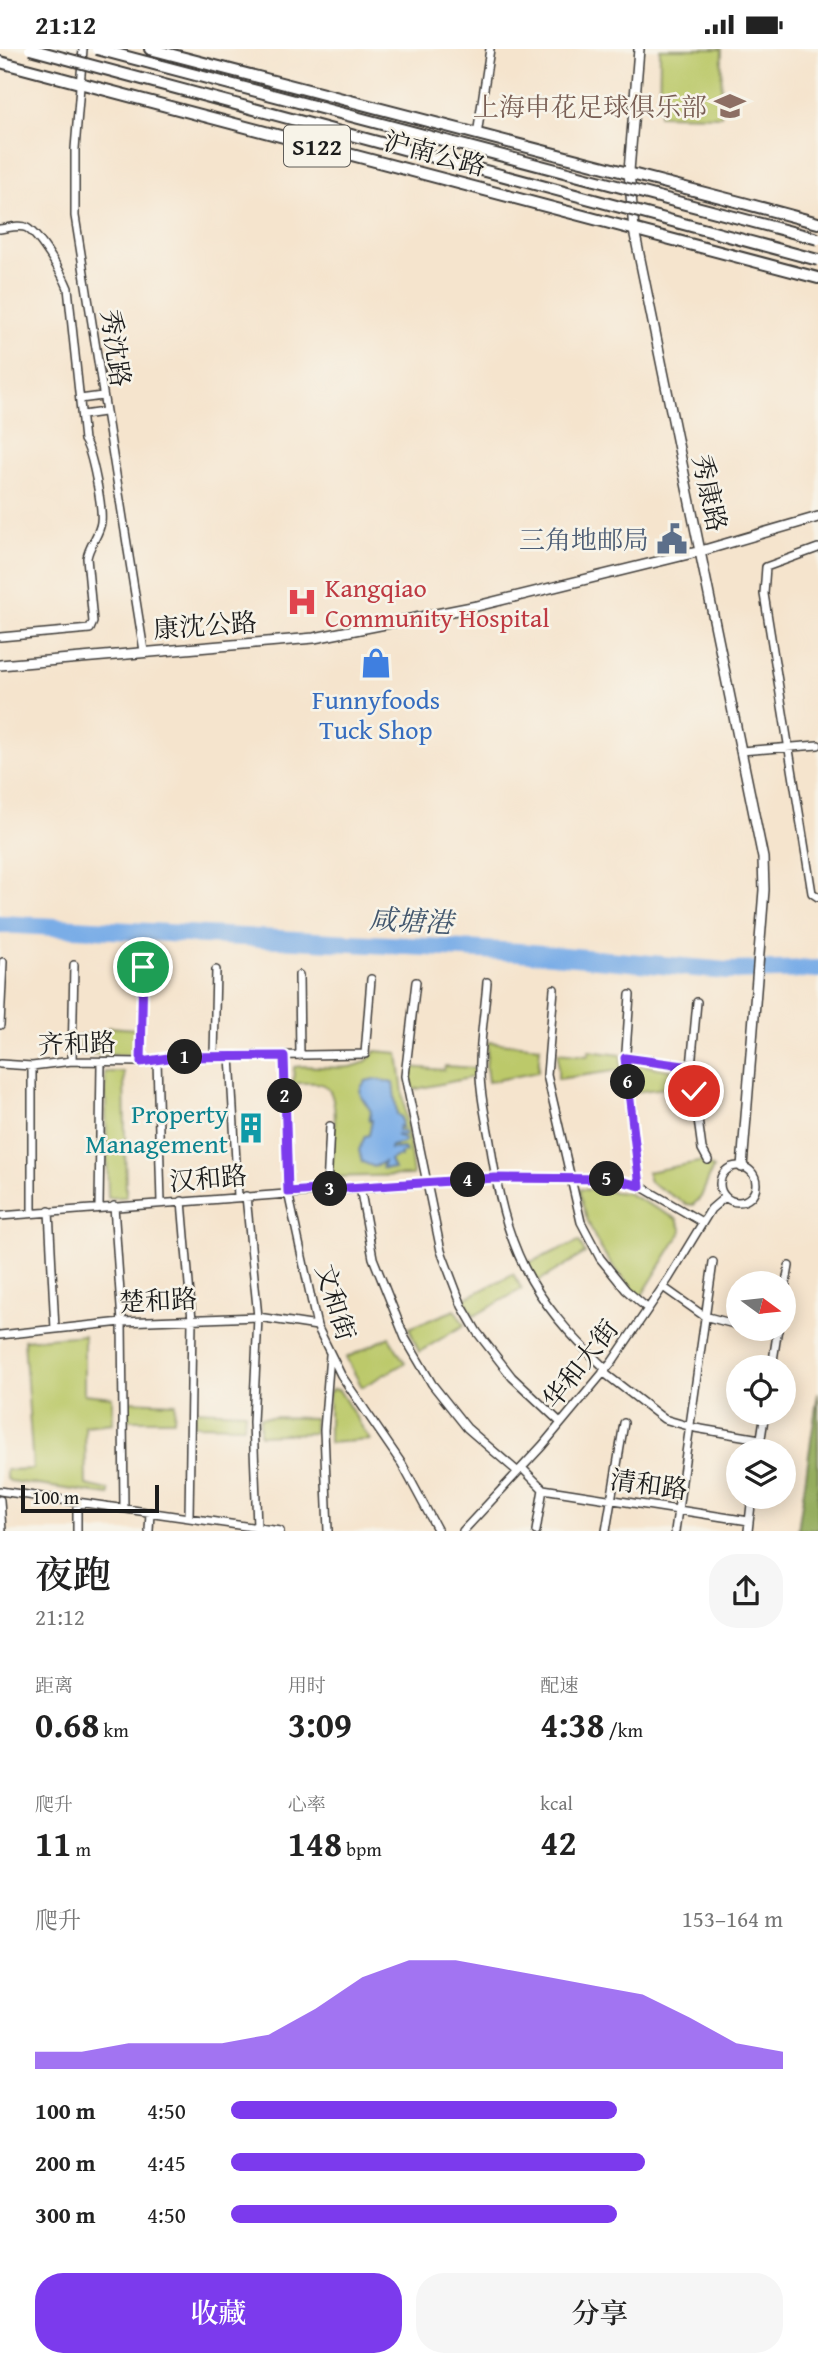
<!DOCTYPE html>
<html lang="zh">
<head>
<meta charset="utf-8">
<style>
	body { margin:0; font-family:"Gentium Book Plus","Noto Serif SC",serif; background:#f6f6f6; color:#222; height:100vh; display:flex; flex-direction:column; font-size:26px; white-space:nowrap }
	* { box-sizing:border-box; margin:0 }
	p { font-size:23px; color:#767676 }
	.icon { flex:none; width:38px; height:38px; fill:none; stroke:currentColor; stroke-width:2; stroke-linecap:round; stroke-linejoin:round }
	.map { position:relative; height:1482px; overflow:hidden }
	.sheet { display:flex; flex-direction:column; background:#fff; flex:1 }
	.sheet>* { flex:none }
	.needle { width:46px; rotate:105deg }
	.controls { position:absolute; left:726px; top:1222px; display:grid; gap:14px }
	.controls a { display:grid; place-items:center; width:70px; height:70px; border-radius:50%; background:#fff; box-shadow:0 4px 18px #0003; font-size:35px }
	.scale { position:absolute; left:21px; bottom:18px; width:138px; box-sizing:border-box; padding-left:7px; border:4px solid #1c1c1c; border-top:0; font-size:19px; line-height:24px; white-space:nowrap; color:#1c1c1c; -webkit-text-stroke:5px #f7f3e8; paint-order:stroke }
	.pin { position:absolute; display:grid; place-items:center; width:60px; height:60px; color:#fff; margin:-30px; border:4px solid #fff; border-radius:50%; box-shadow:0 2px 7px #0007 }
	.km { position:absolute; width:35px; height:35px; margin:-18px; border-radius:50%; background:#222; color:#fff; font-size:19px; line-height:35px; text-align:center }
	.round { display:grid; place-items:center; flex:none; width:74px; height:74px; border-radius:28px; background:#f6f6f6 }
	.summary { display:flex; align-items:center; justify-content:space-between; height:119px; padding:0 35px }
	h1 { font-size:38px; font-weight:600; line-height:52px }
	.stats { display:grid; grid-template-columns:repeat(3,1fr); gap:10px; height:119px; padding:7px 35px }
	.stats div { display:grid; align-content:center }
	.stats b { font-size:35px; font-weight:600 }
	.stats small { font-size:19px; font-weight:400 }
	.stats p { font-size:19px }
	.chart { height:196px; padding:14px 35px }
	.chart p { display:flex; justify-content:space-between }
	.chart svg { width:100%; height:126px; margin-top:7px; fill:#7c3aed; opacity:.7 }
	.primary-button { display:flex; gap:14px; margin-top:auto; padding:14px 35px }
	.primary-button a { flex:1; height:80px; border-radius:28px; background:#7c3aed; color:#fff; font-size:28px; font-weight:600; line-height:80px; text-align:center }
	.primary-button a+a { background:#f6f6f6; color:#222 }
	ul { padding:0 35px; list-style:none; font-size:23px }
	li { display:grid; grid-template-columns:112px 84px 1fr; align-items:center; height:52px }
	li i { height:18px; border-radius:9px; background:#7c3aed }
	.status { display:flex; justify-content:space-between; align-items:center; height:49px; padding:0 35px; background:#fff; direction:ltr }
	.status svg { height:19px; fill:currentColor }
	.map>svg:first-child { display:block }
	.green { fill:#bcc96b; stroke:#6c7244; stroke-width:2 }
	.forest { fill:#95ad5f; stroke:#58643e; stroke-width:2 }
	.water { fill:#7aade7; stroke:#4b6482; stroke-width:2 }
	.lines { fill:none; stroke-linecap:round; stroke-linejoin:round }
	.river { stroke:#7aade7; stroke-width:18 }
	.minor-casing { stroke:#3d3a37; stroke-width:10 }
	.tertiary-casing { stroke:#3d3a37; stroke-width:12 }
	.primary-casing { stroke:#3d3a37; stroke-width:14 }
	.minor { stroke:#fff; stroke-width:7 }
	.tertiary { stroke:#fff; stroke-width:9 }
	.primary { stroke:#fff; stroke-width:10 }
	.primary-bridge-casing { stroke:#3d3a37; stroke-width:14; stroke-linecap:butt }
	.primary-bridge { stroke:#fff; stroke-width:10 }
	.route-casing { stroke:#fff; stroke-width:14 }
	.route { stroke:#7c3aed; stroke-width:9 }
	.labels { text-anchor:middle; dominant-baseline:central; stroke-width:5; stroke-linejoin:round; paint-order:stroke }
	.shield { fill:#f7f3e8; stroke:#5e5c59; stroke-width:2 }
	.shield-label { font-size:24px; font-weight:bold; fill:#1c1c1c }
	.education-label { font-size:26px; fill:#785e54; stroke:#f7f3e8; text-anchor:end }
	.street-label { font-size:26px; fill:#1c1c1c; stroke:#f7f3e8 }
	.service-label { font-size:26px; fill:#4e5e75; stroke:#f7f3e8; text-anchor:end }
	.health-label { font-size:26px; fill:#be3a42; stroke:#f7f3e8; text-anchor:start }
	.shop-label { font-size:26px; fill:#366cbe; stroke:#f7f3e8 }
	.culture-label { font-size:26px; fill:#0d838f; stroke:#f7f3e8; text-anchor:end }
	.water-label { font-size:28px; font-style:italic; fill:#42566d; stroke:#f7f3e8 }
</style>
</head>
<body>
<div class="status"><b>21:12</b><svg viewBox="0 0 49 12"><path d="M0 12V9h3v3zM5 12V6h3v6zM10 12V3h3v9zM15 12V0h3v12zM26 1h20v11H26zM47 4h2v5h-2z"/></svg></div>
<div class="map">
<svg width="818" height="1482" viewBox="0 0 818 1482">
	<rect width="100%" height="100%" fill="#f7f3e8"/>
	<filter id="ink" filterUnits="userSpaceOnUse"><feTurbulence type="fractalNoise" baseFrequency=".0143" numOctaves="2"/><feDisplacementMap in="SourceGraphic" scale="14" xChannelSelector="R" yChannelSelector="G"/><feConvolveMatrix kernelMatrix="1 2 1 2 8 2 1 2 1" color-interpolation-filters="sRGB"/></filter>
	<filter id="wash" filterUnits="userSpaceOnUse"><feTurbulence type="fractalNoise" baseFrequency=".00686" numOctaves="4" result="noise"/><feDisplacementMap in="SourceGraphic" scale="28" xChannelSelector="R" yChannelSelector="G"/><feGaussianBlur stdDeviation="1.57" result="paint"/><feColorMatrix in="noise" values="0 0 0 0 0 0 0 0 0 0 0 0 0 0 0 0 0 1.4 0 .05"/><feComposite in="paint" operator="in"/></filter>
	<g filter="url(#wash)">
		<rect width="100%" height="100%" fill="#f5e4cd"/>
		<path class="green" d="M660,0H722L721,67L659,66Z
			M108,978L136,980L135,1003L130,1006L80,1005V986H107Z
			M488,993L540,998L538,1023L488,1033L486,1018Z
			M375,1002L398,1004L413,1126L330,1128C331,1110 343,1048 325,1037C317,1031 302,1035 293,1034L294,1018C319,1014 361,1029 375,1002Z
			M589,1002L621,1006V1021L558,1030V1004L588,1007Z
			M631,1014L686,1024L689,1036L635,1043Z
			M445,1017L474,1019V1028L412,1041L410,1018L444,1021Z
			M105,1023H124L126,1148L108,1149Z
			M703,1112L713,1119L701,1148L693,1156L686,1155L650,1133L647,1123Z
			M579,1140L627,1144L677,1170L682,1182L641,1248C608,1216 587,1185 579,1140Z
			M579,1192L585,1204L537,1233L526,1215Z
			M513,1225L522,1240L474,1267L464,1250Z
			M455,1261L464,1276L419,1303L409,1279Z
			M84,1286V1345L112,1348L113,1374L85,1377L86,1436L109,1441V1446L10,1432L6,1429V1421L33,1420L24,1291Z
			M389,1288L405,1314L362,1338L346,1309Z
			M333,1340L339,1341L370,1391L329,1394V1344Z
			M127,1352L175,1354L174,1371H125Z
			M195,1361L245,1363L244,1377L194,1376Z
			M260,1368L314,1369V1384L260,1386Z"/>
		<path class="forest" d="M818,1344V1481H798Z"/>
		<path class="water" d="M374,1030L393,1034L397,1065L401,1068L402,1079L399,1077L398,1081L405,1084L404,1087L396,1086L405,1091L403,1094L391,1097L390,1100L404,1099L406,1103L401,1104V1108L397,1107L390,1111L394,1120L382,1119L384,1113L374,1118L362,1113L359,1101L365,1087L369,1086L372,1071H369L371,1063C367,1052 352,1045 366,1032Z"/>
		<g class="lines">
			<path class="river" d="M0,875L520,903L727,922L818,920"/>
		</g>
	</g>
	<g filter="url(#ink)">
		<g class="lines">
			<g class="minor-casing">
				<path id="minor" d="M83,0L75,100V167L144,602
					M477,86L490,0
					M0,180C8,179 20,175 27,179C40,187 63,226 68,239L84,391C92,401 103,459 101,473C100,485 89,496 87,509L93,573L90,580L0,588
					M80,350L102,347
					M83,366L104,363
					M818,499L766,518L764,545L812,844L818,848
					M741,702L818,696
					M299,926L300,1007
					M416,933L405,1027L441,1202L462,1257L477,1283L512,1328L561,1374
					M487,933C485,963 479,994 480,1024C480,1046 486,1070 490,1093C505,1197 528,1248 606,1320
					M554,940L547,1026L581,1173L600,1209L626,1241L648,1260
					M630,946L625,1017L640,1137
					M697,953L691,1018L702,1100L708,1111
					M0,976L3,913
					M214,1007L216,921
					M230,1007L238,1147
					M284,1007L288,1143L317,1277L341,1326L402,1415L438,1482
					M625,1008L691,1018
					M157,1011L161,1154
					M72,1012L74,916
					M141,1013L143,918
					M0,1015L32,1017L72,1012L141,1013L175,1008L365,1005L371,930
					M720 1135a18 18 0 1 1 36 0a18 18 0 1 1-36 0Z
					M360,1138L373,1209L405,1289L432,1335L467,1379L518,1423
					M327,1140L330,1077
					M246,1147L258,1268L253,1373L257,1478
					M182,1152L192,1271L189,1468
					M114,1157L122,1273L124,1459
					M99,1158L101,1014
					M49,1162L55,1280
					M32,1164V1017
					M0,1167L495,1129L613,1130L640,1137L702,1173
					M663,1238L704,1267L738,1276
					M784,1246L789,1217
					M759,1279L778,1282
					M0,1286L122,1273L258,1268L317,1277
					M772,1318L778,1279
					M603,1323L664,1370L695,1379L760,1390
					M759,1402L765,1363
					M522,1419L543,1440
					M543,1440L749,1472
					M0,1442L280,1482
					M0,1451L2,1482
					M77,1482V1452
					M149,1482L150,1463
					M328,1482L324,1381L330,1306
					M463,1482L542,1397L612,1313L669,1229L711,1160L725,1148
					M536,1482L543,1440
					M606,1482L624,1374
					M675,1482L713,1213
					M748,1482L752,1447"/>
			</g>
			<g class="tertiary-casing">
				<path id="tertiary" d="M639,0L629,122L634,181L763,809L764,841L742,1118
					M0,616L314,589L477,557L701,502L818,468"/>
			</g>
			<g class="primary-casing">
				<path id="primary" d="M150,0C373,58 596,114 818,174
					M0,13L818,229"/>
			</g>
			<use href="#minor" class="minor"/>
			<use href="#tertiary" class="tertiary"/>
			<use href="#primary" class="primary"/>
			<g class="primary-bridge-casing">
				<path id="primary-bridge" d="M30,0L818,211
					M97,0L818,190"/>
			</g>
			<use href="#primary-bridge" class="primary-bridge"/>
		</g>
	</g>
	<g class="lines" filter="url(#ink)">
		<g class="route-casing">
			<path id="route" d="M143,918L141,1013L175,1008L284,1007L288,1143L495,1129L613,1130L640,1137L625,1009L691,1018L694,1042"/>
		</g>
		<use href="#route" class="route"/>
	</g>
	<defs>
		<g id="school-bare" transform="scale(2.415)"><path d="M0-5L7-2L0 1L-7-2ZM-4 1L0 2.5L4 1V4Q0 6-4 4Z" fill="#8d6e63" stroke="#f7f3e8" stroke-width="2.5" paint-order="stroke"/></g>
		<g id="civic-bare" transform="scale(2.415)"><path d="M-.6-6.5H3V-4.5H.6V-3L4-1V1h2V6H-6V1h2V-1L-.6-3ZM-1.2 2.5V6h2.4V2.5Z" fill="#5c6f8a" stroke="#f7f3e8" stroke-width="2.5" paint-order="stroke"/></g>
		<g id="hospital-bare" transform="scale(2.415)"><path d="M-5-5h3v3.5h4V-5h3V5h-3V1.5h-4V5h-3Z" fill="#e0444e" stroke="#f7f3e8" stroke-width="2.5" paint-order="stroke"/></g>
		<g id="shop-bare" transform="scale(2.415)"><path d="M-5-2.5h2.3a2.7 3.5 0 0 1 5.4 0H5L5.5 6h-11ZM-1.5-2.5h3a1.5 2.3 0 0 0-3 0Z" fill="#3f7fe0" stroke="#f7f3e8" stroke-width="2.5" paint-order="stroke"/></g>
		<g id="building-bare" transform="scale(2.415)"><path d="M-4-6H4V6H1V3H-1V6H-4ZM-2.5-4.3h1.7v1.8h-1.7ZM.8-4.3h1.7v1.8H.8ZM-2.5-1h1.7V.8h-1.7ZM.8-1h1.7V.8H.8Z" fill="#0f9aa8" stroke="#f7f3e8" stroke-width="2.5" paint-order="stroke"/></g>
	</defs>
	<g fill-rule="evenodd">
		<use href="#school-bare" x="730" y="57"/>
		<use href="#civic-bare" x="672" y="490"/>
		<use href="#hospital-bare" x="302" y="553"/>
		<use href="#shop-bare" x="376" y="614"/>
		<use href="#building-bare" x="251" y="1079"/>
	</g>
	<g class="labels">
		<rect class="shield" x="284" y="76.5" width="66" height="41" rx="5"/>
		<g class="shield-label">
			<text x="317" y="97">S122</text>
		</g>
		<g class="education-label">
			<text x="707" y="57">上海申花足球俱乐部</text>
		</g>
		<g class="street-label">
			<text transform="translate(435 104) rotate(15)">沪南公路</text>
			<text transform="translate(116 299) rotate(82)">秀沈路</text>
			<text transform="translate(710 444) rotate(78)">秀康路</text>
			<text transform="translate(205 576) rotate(-4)">康沈公路</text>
			<text transform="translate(77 994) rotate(-2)">齐和路</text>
			<text transform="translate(208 1129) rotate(-5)">汉和路</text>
			<text transform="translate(158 1251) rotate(-3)">楚和路</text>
			<text transform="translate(336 1253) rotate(73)">文和街</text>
			<text transform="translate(580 1315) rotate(-52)">华和大街</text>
			<text transform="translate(649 1435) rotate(8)">清和路</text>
		</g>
		<g class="service-label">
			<text x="649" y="490">三角地邮局</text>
		</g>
		<g class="health-label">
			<text x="325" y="538">Kangqiao<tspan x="325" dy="30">Community Hospital</tspan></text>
		</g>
		<g class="shop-label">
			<text x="376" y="650">Funnyfoods<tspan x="376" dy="30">Tuck Shop</tspan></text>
		</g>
		<g class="culture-label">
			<text x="228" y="1064">Property<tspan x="228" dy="30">Management</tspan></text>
		</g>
		<g class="water-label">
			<text transform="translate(411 871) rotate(3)">咸塘港</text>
		</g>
	</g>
</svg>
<div class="controls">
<a><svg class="needle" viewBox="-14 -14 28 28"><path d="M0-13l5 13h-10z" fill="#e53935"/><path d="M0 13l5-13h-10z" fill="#767676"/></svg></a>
<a><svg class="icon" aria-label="locate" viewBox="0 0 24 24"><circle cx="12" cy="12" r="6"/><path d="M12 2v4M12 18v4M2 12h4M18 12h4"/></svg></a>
<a><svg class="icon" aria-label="layers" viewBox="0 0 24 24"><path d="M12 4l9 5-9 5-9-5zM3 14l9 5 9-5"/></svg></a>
</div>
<div class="scale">100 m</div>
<div class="pin" style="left:143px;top:918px;background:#1e9e55"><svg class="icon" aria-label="arrive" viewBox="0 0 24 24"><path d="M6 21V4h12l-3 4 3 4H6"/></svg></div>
<div class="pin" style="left:694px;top:1042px;background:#d93025"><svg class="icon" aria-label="check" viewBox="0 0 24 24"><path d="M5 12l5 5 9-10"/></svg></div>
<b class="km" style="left:185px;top:1008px">1</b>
<b class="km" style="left:285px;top:1047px">2</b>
<b class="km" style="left:330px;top:1140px">3</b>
<b class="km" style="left:468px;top:1131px">4</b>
<b class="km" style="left:607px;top:1130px">5</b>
<b class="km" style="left:628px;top:1033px">6</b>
</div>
<section class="sheet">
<div class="summary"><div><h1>夜跑</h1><p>21:12</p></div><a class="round"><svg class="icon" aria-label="share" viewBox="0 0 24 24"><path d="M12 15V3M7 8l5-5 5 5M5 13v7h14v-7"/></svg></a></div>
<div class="stats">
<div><p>距离</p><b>0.68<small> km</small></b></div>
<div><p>用时</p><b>3:09</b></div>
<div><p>配速</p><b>4:38<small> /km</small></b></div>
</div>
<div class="stats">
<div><p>爬升</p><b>11<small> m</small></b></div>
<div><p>心率</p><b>148<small> bpm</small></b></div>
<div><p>kcal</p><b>42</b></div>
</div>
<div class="chart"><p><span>爬升</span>153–164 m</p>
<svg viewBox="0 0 160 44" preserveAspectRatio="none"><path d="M0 44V38L10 38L20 35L30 35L40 35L50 32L60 23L70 12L80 6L90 6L100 9L110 12L120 15L130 18L140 26L150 35L160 38V44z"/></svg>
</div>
<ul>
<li><b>100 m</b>4:50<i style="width:70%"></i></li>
<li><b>200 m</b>4:45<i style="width:75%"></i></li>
<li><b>300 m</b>4:50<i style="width:70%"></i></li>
</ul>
<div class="primary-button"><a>收藏</a><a>分享</a></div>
</section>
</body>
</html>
